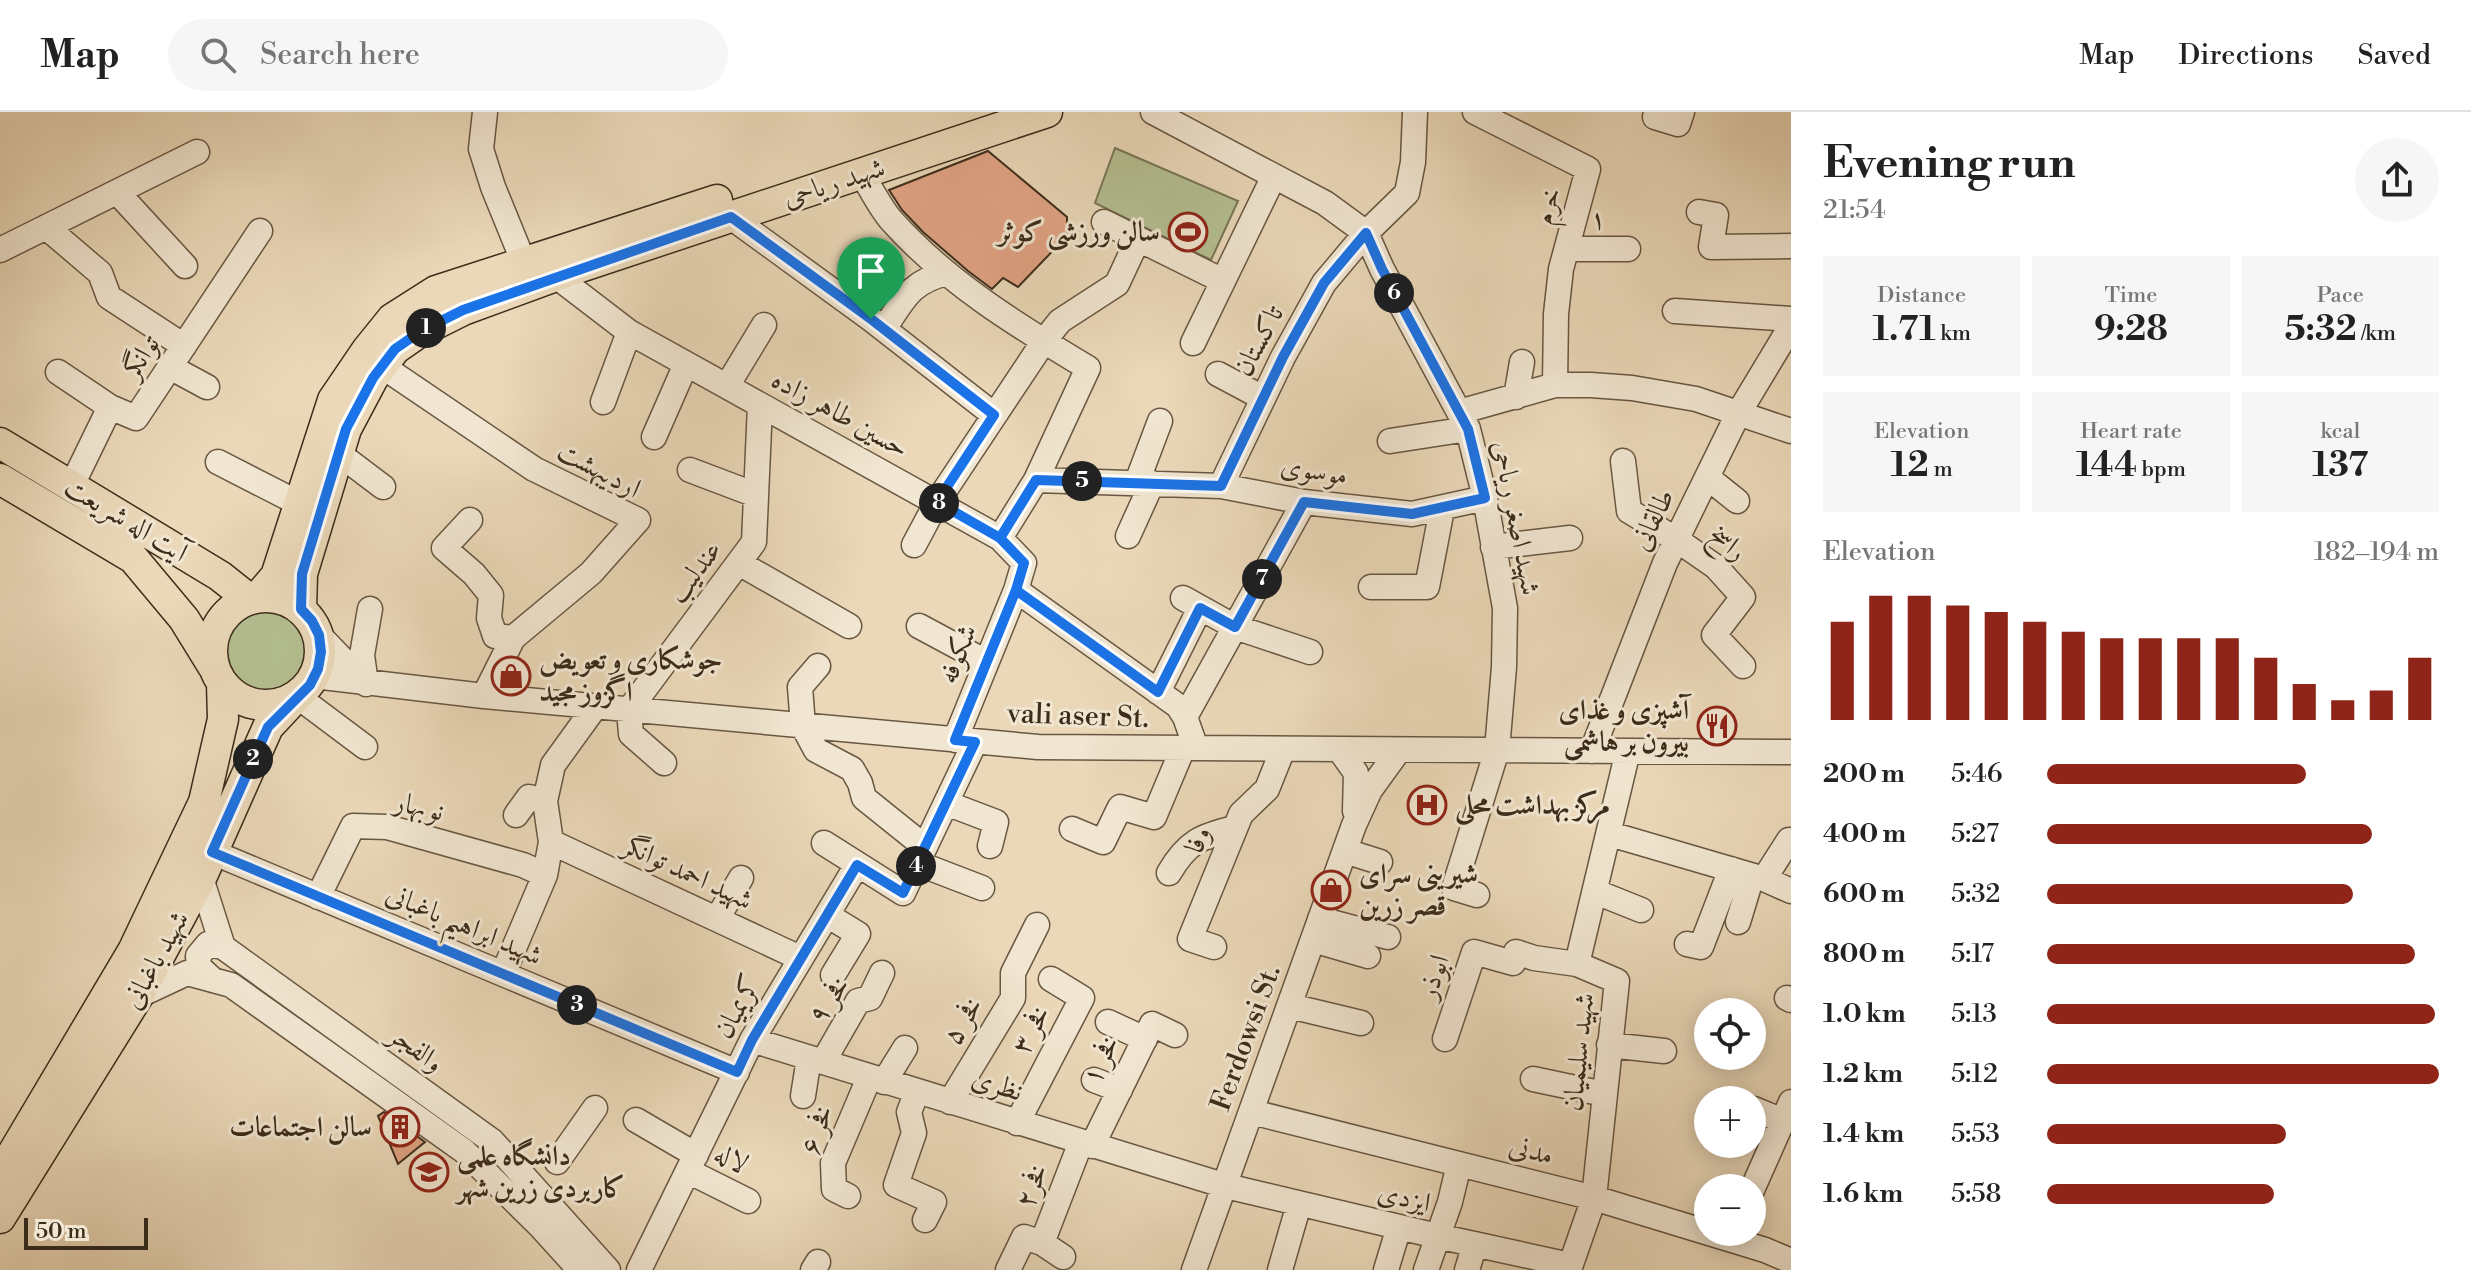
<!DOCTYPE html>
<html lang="en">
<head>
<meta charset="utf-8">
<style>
	body { margin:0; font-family:"Libre Bodoni",Amiri,serif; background:#f6f6f6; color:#222; height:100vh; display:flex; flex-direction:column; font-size:30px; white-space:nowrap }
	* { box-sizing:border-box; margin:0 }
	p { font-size:26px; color:#767676 }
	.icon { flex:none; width:44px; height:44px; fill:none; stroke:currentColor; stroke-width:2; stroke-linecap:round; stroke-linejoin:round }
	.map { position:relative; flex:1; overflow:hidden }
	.details { display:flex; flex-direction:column; background:#fff; width:680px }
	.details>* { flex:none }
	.buttons { position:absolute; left:1694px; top:886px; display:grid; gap:16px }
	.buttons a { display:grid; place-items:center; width:72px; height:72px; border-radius:50%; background:#fff; box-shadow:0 4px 20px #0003; font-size:40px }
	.scale { position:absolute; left:24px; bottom:20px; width:124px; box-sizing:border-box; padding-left:8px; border:4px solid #3c2c1a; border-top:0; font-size:22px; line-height:28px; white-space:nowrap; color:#3c2c1a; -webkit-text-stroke:6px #f1e6d1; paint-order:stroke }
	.pin { position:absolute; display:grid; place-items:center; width:68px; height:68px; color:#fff; margin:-82px -34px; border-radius:50% 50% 50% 0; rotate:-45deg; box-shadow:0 0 8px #0007 }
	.pin .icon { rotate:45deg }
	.km { position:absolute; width:40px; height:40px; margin:-20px; border-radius:50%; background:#222; color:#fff; font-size:22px; line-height:40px; text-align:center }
	.round { display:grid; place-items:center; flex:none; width:84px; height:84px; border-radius:42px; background:#f6f6f6 }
	.head { display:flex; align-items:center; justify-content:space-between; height:136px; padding:0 32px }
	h1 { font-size:44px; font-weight:700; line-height:60px }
	.figures { display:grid; grid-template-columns:repeat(3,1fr); gap:12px; height:136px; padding:8px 32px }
	.figures div { display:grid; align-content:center; border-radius:0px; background:#f6f6f6; text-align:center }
	.figures b { font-size:34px; font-weight:700 }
	.figures small { font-size:22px; font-weight:400 }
	.figures p { font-size:22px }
	.chart { height:224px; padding:16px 32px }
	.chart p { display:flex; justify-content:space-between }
	.chart svg { width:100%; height:144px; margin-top:8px; stroke:#8f2418; stroke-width:6 }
	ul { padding:0 32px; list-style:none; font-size:26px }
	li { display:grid; grid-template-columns:128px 96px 1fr; align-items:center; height:60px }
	li i { height:20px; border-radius:10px; background:#8f2418 }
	header { display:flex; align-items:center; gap:48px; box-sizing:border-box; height:112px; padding:0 40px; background:#fff; border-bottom:2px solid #e0e0e0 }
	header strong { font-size:38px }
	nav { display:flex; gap:44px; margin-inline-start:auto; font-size:28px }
	.search { width:560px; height:72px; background:#f6f6f6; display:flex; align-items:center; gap:20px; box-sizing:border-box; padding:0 28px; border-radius:44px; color:#767676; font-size:30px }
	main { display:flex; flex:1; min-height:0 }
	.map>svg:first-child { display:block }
	.green { fill:#b4bf91; stroke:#787656; stroke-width:2 }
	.building { fill:#e1a384; stroke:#3c2c1a; stroke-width:2 }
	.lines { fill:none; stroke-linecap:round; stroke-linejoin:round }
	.minor-casing { stroke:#685742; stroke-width:27 }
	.major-casing { stroke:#3c2c1a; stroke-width:33 }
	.minor { stroke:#f1e6d1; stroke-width:24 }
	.major { stroke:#ead8b8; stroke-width:30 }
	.route-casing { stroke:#fff; stroke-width:16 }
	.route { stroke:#1a73e8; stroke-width:10 }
	.labels { text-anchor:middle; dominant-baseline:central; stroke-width:6; stroke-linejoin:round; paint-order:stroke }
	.street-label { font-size:28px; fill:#3c2c1a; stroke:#f1e6d1 }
	.poi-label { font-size:28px; font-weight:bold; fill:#3c2c1a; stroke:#f1e6d1; text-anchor:start }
</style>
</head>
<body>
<header>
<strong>Map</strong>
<div class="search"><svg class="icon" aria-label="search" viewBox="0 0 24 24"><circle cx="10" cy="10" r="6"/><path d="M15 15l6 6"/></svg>Search here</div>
<nav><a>Map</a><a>Directions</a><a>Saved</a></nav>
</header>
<main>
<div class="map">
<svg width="1791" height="1158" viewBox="0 0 1791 1158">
	<rect width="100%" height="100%" fill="#ead8b8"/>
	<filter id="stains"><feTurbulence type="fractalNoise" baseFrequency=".0025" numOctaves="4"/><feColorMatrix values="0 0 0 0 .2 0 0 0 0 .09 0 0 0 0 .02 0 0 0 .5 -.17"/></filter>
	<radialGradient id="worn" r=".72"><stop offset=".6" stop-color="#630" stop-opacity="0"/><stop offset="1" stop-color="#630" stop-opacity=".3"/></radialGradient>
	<path class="green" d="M1115,36L1238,89L1211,148L1095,91Z
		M222 540a44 44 0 1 1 88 0a44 44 0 1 1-88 0Z"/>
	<path class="building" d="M988,39L1067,105V124L1018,175L1003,166L992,177L968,159L923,120L902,98L889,78Z
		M384,1000L425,1030L398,1052L378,1004Z"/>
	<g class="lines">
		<g class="minor-casing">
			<path id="minor" d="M485,0L481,37L493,75L524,151
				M1153,0L1325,91L1366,121L1382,157L1468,317L1485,386L1505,496L1504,555L1497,638L1454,776L1477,783
				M1475,0L1588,57L1561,157L1556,202L1555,273
				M1655,5L1678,12L1682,0
				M862,62C871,77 880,95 891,108C946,170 1018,214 1088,256L1036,368L1000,426
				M117,80L185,154
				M1699,100L1716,103L1711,135L1791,134
				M731,105L871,207L994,303
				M1104,110L1223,169
				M46,115L100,161L109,185L184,234
				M1567,137H1628
				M0,138L197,40
				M556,164L629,220L1000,426L1024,451L1016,478L1178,594L1185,605L1196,636
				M1675,199L1791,207
				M884,217C904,187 910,170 947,161
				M1193,231L1274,64
				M382,254L534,357L638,408L591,461L513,526L484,584
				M170,255L207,275
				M58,260L110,295
				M1218,262L1263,286
				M727,274L764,213
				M1516,285L1522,250
				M603,290L629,220
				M1459,300L1555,273H1591L1632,276L1696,287L1791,319
				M654,325L686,252
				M1390,329L1468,317
				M338,341L383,375
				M1623,349L1629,399L1677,428L1716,455L1743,485L1714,523L1743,554
				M218,350L300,392
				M690,358L756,383
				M1707,365L1737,389
				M1036,368L1221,374L1304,390L1412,402L1485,386
				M1137,370L1160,309
				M1221,374L1283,245L1324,171L1366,121L1407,81L1413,50L1415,0
				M71,375L110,295L136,306L260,119
				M470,408L444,436L474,462L491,483L489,506L495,524L513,526
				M1128,424L1152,371
				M914,433L937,390L1044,229L1060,209L1117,172L1138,127
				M1493,435L1570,426
				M739,451L849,514
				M1371,475H1427L1442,397
				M1183,486L1235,515L1310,540
				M919,514L986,550
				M319,523L366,572
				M818,554L800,575L803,614L816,638L852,657L860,671L864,686L925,735
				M314,564L484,584L1038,635L1791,640
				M366,572L362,543L370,497
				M1158,580L1200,496
				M297,584L365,635
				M1185,605L1304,390
				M955,628L1016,478
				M1339,637L1356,661L1355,699
				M1592,639L1665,451L1738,302L1791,214
				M664,651L631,622L629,598L754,430L760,293
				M946,691L996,710L990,734
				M516,703L529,685L545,689
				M1072,717L1103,730L1120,695L1154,705L1183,636
				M1610,722L1764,767L1791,779
				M551,730L800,846
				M824,731L903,781L975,630
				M1345,739L1380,750
				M212,740L737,960
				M917,751L982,776
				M1169,761C1187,730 1201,724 1235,716
				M201,766L223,835L492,1029L608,1158
				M1764,767L1789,728
				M1596,780L1641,798
				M318,785L353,714L387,715L523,753L545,763
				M827,803L858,822L833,863
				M717,807L741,766
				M1320,807L1388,825
				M1738,810L1752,764
				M1313,828L1368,844
				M1687,832L1701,835L1731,757
				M1214,835L1190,827L1241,702L1267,677L1283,637
				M503,862L545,763L551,730L545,689L553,653L595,595
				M213,868L199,855L198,844L208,832L223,835
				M138,884L187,861L231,873L464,1039L540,1114L580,1158
				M1787,886L1791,888
				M1290,894L1361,911
				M1108,910L1145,927
				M1445,927L1474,840L1513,851L1516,840L1534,846L1577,852
				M752,928L1226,1074L1437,1124L1570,1153
				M1609,933L1664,939
				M823,950L858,889L870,886L882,861
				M1533,967L1604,982
				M1094,968L1120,978
				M884,970L905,936
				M917,980L909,1000L914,1021L896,1073L934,1090L925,1108
				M803,984L809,946
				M950,990L1013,886V861L1037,813
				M1754,997L1783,1009
				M1252,1000L1594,1086L1765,1138L1791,1149
				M636,1008L696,1043
				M1017,1011L1082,886L1051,867
				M1092,1034L1152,912L1175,923
				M557,1050L595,996
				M688,1059L748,1089
				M1752,1078L1791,990
				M848,1084L834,1077L833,1051L869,966
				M1042,1131L1063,1145
				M639,1158L752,928L857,753
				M813,1158L818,1150
				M1008,1158L1024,1125L1042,1131L1081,1030
				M1194,1158L1354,713L1370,678L1399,638
				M1280,1158L1299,1092
				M1386,1158L1399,1115
				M1426,1158L1450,1090L1459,1052
				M1467,1158L1475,1132
				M1569,1158L1594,1086L1617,869L1577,852L1628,639"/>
		</g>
		<g class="major-casing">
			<path id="major" d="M0,331L220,464L249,487
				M0,367L133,446L184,507L213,554
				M212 539a54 54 0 1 1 108 0a54 54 0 1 1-108 0Z
				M258,485L276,464L333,288L367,238L392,207L436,179L717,88
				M301,497L302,462L346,317L373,266L395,237L421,219L463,198L583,154L1047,0
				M0,1063L133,839L204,690L223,607L222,571
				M0,1106L138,884L201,766L268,615L297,584"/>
		</g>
		<use href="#minor" class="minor"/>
		<use href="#major" class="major"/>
	</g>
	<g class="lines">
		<g class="route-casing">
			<path id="route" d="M871,207L731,105L463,198L421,219L395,237L373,266L346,317L302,462L301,497L312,509L319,523L321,540L318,557L310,573L268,615L212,740L737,960L752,928L857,753L903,781L975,630L955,628L1016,478L1024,451L1000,426L1036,368L1221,374L1283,245L1324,171L1366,121L1382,157L1468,317L1485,386L1412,402L1304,390L1235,515L1200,496L1158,580L1016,478L1024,451L1000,426L937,390L994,303L871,207"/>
		</g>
		<use href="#route" class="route"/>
	</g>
	<defs>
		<g id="stadium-ring" transform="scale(2)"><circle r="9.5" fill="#f1e6d1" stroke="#8f2418" stroke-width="1.5"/><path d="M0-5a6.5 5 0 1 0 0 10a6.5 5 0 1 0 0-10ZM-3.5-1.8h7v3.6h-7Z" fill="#8f2418"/></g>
		<g id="shop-ring" transform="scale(2)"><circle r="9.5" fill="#f1e6d1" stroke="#8f2418" stroke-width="1.5"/><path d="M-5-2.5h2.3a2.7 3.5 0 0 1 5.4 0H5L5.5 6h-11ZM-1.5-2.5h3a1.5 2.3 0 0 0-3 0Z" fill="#8f2418"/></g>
		<g id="restaurant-ring" transform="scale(2)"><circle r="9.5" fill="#f1e6d1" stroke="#8f2418" stroke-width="1.5"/><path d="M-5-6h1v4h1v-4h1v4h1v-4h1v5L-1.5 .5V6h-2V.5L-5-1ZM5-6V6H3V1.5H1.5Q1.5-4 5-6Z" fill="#8f2418"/></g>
		<g id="hospital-ring" transform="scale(2)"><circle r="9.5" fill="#f1e6d1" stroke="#8f2418" stroke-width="1.5"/><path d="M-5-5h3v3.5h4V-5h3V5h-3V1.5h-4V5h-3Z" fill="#8f2418"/></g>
		<g id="building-ring" transform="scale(2)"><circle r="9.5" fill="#f1e6d1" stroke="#8f2418" stroke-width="1.5"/><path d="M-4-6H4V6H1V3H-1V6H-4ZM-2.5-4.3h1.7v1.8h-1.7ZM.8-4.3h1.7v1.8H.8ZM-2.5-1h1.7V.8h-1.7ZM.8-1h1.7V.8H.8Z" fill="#8f2418"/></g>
		<g id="university-ring" transform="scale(2)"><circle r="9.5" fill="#f1e6d1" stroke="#8f2418" stroke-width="1.5"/><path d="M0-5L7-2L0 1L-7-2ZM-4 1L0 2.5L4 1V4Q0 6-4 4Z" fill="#8f2418"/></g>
	</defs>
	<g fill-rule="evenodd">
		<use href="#stadium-ring" x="1188" y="120"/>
		<use href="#shop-ring" x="511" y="564"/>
		<use href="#restaurant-ring" x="1717" y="614"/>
		<use href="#hospital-ring" x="1427" y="693"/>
		<use href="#shop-ring" x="1331" y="778"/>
		<use href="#building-ring" x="400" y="1015"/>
		<use href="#university-ring" x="429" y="1060"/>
	</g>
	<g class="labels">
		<g class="street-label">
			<text transform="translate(834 71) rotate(-18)">شهید ریاحی</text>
			<text transform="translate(1548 94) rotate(-75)">خرم</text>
			<text x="1598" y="107">۱</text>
			<text transform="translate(1259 229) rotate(-62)">تاکستان</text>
			<text transform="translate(141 245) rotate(-57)">توانگر</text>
			<text transform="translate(840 302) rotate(29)">حسین طاهر زاده</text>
			<text transform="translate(599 358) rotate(28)">اردیبهشت</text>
			<text transform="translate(1314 359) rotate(9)">موسوی</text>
			<text transform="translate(1516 406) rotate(79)">شهید اصغر ریاحی</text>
			<text transform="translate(126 408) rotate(31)">آیت اله شریعت</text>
			<text transform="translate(1653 408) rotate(-64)">طالقانی</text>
			<text transform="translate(1728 431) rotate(41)">راسخ</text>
			<text transform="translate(695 460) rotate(-53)">عندلیب</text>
			<text transform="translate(958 542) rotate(-68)">شکوفه</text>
			<text transform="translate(1078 604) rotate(2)">vali aser St.</text>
			<text transform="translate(419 695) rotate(13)">نوبهار</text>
			<text transform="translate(1198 728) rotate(-68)">وفا</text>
			<text transform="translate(688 761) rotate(25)">شهید احمد توانگر</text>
			<text transform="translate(464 813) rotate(23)">شهید ابراهیم باغبانی</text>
			<text transform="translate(156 848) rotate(-61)">شهید باغبانی</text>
			<text transform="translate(1434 865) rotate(-71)">ابوذر</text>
			<text transform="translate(829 888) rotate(-54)">فخر ۹</text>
			<text transform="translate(738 895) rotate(-61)">کریمیان</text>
			<text transform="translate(963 909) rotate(-59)">فخر ۵</text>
			<text transform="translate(1031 918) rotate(-62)">فخر ۳</text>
			<text transform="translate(1246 926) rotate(-70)">Ferdowsi St.</text>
			<text transform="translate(416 937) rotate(36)">والفجر</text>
			<text transform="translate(1579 940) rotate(-84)">شهید سلیمیان</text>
			<text transform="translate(1101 948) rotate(-64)">فخر ۱</text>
			<text transform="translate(997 973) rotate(17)">نظری</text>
			<text transform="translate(817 1018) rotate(-72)">فخر ۶</text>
			<text transform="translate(1531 1039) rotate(14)">مدنی</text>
			<text transform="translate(731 1047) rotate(27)">لاله</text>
			<text transform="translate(1032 1074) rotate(-69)">فخر۲</text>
			<text transform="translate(1404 1086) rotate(13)">ایزدی</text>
		</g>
		<g class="poi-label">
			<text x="1160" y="120" text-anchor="end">سالن ورزشی کوثر</text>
			<text x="539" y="548">جوشکاری و تعویض<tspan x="539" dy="32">اگزوز مجید</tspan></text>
			<text x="1689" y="598" text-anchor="end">آشپزی و غذای<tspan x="1689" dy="32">بیرون بر هاشمی</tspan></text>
			<text x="1455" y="693">مرکز بهداشت محلی</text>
			<text x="1359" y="762">شیرینی سرای<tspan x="1359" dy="32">قصر زرین</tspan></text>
			<text x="372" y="1015" text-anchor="end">سالن اجتماعات</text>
			<text x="457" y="1044">دانشگاه علمی<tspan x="457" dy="32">کاربردی زرین شهر</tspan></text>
		</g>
	</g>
	<rect width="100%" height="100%" filter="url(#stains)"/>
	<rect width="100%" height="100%" fill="url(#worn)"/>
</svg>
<div class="buttons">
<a><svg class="icon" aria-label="locate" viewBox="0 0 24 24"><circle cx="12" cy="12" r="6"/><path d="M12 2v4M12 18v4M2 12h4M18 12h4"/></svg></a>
<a>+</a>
<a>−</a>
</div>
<div class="scale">50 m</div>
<div class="pin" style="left:871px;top:207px;background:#1e9e55"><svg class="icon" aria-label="arrive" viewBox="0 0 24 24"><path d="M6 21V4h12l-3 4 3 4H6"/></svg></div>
<b class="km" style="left:426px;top:216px">1</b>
<b class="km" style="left:253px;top:647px">2</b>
<b class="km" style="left:577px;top:893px">3</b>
<b class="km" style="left:916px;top:754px">4</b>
<b class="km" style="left:1082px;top:369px">5</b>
<b class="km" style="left:1394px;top:181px">6</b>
<b class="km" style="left:1262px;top:467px">7</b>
<b class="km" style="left:939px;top:391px">8</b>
</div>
<section class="details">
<div class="head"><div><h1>Evening run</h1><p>21:54</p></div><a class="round"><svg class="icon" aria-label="share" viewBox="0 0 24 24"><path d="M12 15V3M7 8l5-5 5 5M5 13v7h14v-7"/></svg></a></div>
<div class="figures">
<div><p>Distance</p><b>1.71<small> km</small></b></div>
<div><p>Time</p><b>9:28</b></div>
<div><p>Pace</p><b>5:32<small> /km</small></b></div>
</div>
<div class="figures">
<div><p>Elevation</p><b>12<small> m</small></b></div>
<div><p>Heart rate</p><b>144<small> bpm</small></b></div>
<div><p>kcal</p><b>137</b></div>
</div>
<div class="chart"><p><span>Elevation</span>182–194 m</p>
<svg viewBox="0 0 160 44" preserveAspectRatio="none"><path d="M5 44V14M15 44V6M25 44V6M35 44V9M45 44V11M55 44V14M65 44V17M75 44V19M85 44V19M95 44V19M105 44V19M115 44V25M125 44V33M135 44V38M145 44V35M155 44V25"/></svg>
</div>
<ul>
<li><b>200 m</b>5:46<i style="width:66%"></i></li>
<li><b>400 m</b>5:27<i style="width:83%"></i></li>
<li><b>600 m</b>5:32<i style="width:78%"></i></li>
<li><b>800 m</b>5:17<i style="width:94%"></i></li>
<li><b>1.0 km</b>5:13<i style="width:99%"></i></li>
<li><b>1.2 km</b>5:12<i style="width:100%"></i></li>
<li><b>1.4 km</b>5:53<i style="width:61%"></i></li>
<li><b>1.6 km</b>5:58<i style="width:58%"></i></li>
</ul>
</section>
</main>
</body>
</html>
